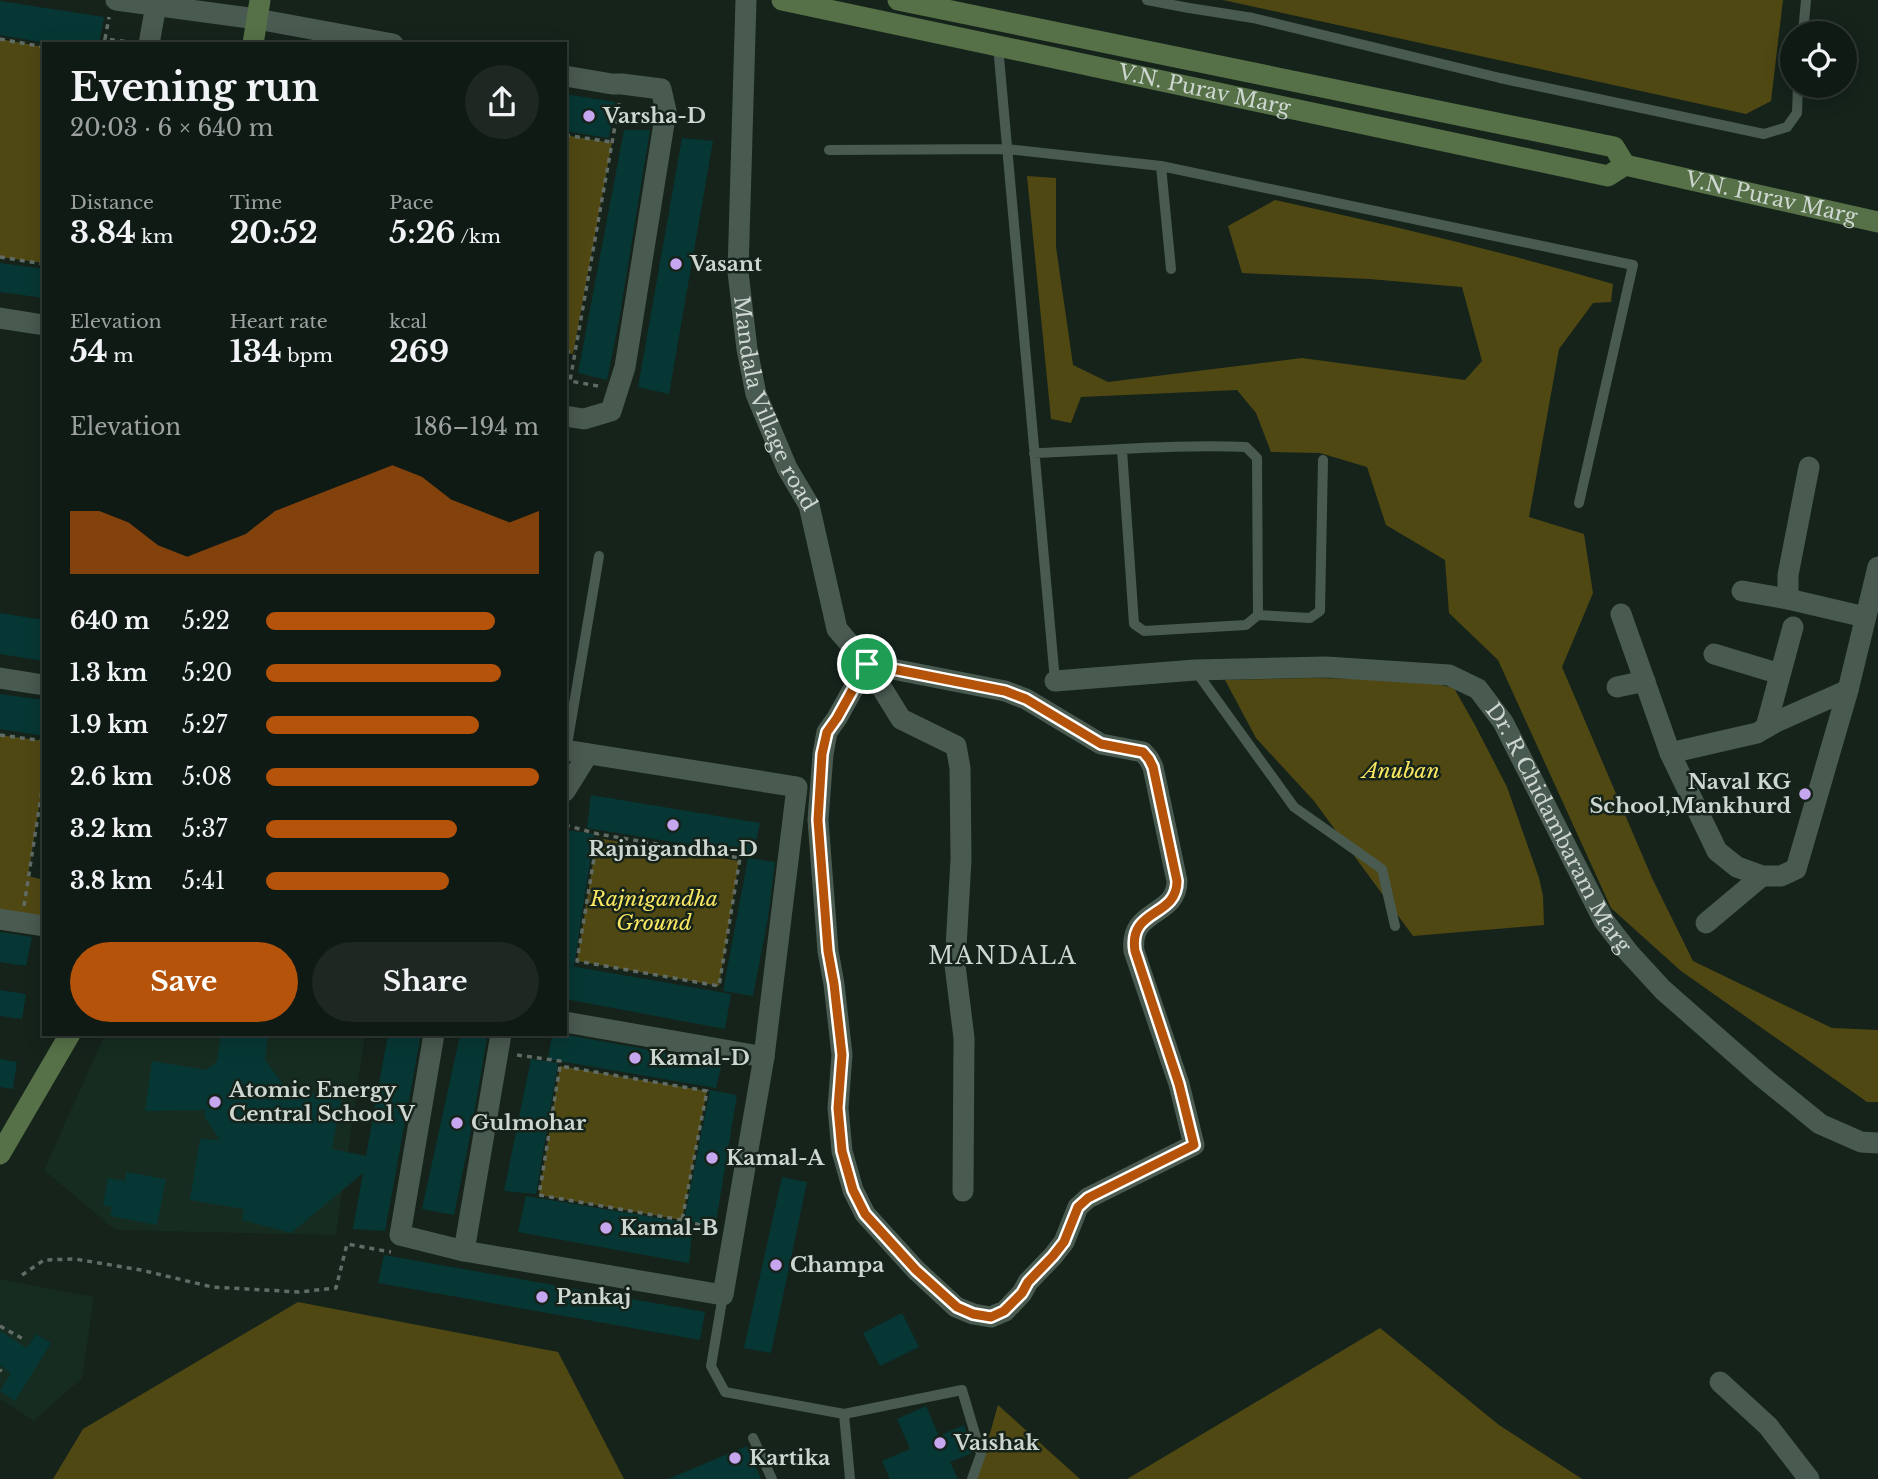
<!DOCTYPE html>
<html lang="en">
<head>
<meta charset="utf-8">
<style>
	body { margin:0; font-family:"Libre Baskerville",serif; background:#1e2722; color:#f1f3f6; height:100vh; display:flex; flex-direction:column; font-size:26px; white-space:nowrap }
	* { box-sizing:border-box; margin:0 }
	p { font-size:23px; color:#9ca1a0 }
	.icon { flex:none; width:38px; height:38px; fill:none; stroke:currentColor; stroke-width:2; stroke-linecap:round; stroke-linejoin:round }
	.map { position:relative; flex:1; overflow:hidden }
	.drawer { position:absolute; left:42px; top:42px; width:525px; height:994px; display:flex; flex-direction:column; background:#101a14; border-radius:0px; box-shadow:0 4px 18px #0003,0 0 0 2px #303834 }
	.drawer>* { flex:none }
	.buttons { position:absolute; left:1780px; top:21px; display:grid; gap:14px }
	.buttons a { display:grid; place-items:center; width:77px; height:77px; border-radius:50%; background:#101a14; box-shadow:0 4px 18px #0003,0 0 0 2px #303834; font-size:35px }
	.pin { position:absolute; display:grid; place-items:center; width:60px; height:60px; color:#fff; margin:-30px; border:4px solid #fff; border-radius:50%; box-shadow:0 2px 7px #0007 }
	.round { display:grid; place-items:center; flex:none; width:74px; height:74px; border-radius:37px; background:#1e2722 }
	.summary { display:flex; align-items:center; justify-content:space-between; height:119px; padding:0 28px }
	h1 { font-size:38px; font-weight:700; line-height:52px }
	.metrics { display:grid; grid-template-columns:repeat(3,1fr); gap:10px; height:119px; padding:7px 28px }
	.metrics div { display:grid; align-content:center }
	.metrics b { font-size:30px; font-weight:700 }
	.metrics small { font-size:19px; font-weight:400 }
	.metrics p { font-size:19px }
	.chart { height:196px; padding:14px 28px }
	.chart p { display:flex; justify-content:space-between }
	.chart svg { width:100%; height:126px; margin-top:7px; fill:#b45309; opacity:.7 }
	.button { display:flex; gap:14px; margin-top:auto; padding:14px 28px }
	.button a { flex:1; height:80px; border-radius:42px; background:#b45309; color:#fff; font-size:28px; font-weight:700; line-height:80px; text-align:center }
	.button a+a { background:#1e2722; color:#f1f3f6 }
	ul { padding:0 28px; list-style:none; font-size:23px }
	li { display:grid; grid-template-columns:112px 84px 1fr; align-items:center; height:52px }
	li i { height:18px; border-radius:9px; background:#b45309 }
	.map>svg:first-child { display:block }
	.built { fill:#162c20 }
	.green { fill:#504813 }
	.building { fill:#073734 }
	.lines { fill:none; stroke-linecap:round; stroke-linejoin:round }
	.path { stroke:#606c65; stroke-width:3.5; stroke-dasharray:5 5; stroke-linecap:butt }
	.lane { stroke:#495a50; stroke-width:10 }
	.street { stroke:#495a50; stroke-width:21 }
	.secondary { stroke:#567147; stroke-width:21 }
	.route-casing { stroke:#fff; stroke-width:14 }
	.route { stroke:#b45309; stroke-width:9 }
	.poi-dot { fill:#c7a6f0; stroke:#15231b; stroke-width:2.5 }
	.labels { text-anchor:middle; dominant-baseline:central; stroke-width:5; stroke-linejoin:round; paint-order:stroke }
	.street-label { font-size:21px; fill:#cdd6d0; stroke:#15231b }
	.poi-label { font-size:21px; font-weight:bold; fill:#cdd6d0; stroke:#15231b; text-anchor:start }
	.park-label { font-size:21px; font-style:italic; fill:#fae761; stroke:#15231b }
	.neighbourhood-label { font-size:23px; letter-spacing:2px; fill:#cdd6d0; stroke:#15231b }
</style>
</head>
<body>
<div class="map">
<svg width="1878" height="1479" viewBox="0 0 1878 1479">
	<rect width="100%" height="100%" fill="#15231b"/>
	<path class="built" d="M105,1034H365L336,1235L115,1230L44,1170Z
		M0,1279L94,1297L82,1378L34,1421L0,1399Z"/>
	<path class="green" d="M1223,0H1783L1771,101L1746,114Z
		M0,39L44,47V263L0,257Z
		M565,135L612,143L573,354L565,353Z
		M1027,176L1056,178V247L1073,365L1108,382L1302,358L1465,380L1482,361L1462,287L1369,279L1242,273L1228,226L1275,200C1389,225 1501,251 1613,284L1611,302L1593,303L1559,349L1529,517L1584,534L1593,593L1562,667L1652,878L1693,961L1832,1028L1878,1030V1102H1867L1681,971L1611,908L1498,660L1449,613L1445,560L1386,525L1367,467L1320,453L1271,452L1256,413L1237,390L1081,397L1071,423L1051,419Z
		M1311,678L1419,680L1454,688L1476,727L1507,787L1539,878L1543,896L1544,925L1413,936L1314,801L1256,738L1225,680Z
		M0,735L44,741V777L28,876L44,880V921L0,914Z
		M597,838L739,861L719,986L577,961Z
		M560,1066L707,1091L682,1220L539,1195Z
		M298,1302L558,1352L624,1479H53L83,1429Z
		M1380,1328L1499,1425L1582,1479H1127Z
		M998,1405L1080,1479H977Z"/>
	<path class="building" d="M0,1L104,17L99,44H54L0,35Z
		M565,94L615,102L609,138L565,131Z
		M624,130H650L619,320L607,380L578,373Z
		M682,138L713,141L669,394L638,387Z
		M0,263L44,269V298L0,292Z
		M0,613L44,620V661L0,654Z
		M0,694L44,700V736L0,729Z
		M591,795L760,823L753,855L587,828Z
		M567,830L594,834L574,966L565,965V837Z
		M748,858L775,862L768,918L753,996L723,991Z
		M0,932L32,937L26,966L0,962Z
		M565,965L731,994L725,1029L565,999Z
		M0,990L26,994L22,1019L0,1016Z
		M221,1034H268L265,1060L285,1087L341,1100L332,1149L366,1156L388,1034H421L385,1231L353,1229L363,1173L291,1233L242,1220L244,1209L190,1200L200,1139L220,1140L204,1116L205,1110L145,1111L152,1061L206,1070L217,1062Z
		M552,1034H561L722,1063L716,1088L548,1059Z
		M460,1035L487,1038L472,1126L454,1215L422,1209Z
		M0,1059L17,1062L13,1089L0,1087Z
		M531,1059L558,1063L536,1194L504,1191Z
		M710,1090L737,1095L715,1228L684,1220Z
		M126,1172L166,1179L157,1225L110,1216L112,1207L103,1205L108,1178L125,1181Z
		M782,1177L807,1182L771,1353L744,1348Z
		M526,1196L693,1224L689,1263L518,1232Z
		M384,1255L705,1312L700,1340L378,1283Z
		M902,1313L919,1347L880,1366L863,1333Z
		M0,1331L27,1348L36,1334L51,1343L15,1401L0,1391L11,1373L0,1365Z
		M926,1406L939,1436L964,1425L972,1453L950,1462L958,1479H890L882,1461L910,1449L897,1419Z
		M747,1446L761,1479H668Z"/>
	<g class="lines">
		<path class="path" d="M0,39L44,47
			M105,39L109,17
			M104,44L105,39L130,42
			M565,135L611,142
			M0,257L44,264
			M565,351L575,353
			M598,386L570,381L619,103
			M0,735L44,741
			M565,825L598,834L740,858L719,986L577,961L598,834
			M24,906L44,777
			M517,1055L560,1061V1066
			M682,1220L539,1195L560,1066L707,1091L682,1220L714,1229
			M22,1275L44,1260L75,1259L141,1270L212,1287L299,1292L336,1288L347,1244L391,1252
			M0,1326L23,1339
			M0,1370L2,1371"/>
		<path class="lane" d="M1147,0L1189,8L1253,18L1500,78L1764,134L1787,127L1797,113L1798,86
			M1803,33L1806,0
			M998,46L1055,681
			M829,150L1007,149L1161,166L1171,269
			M1161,166L1633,265L1579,503
			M1034,453C1105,451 1176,444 1246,447L1257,458L1258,615L1246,625L1144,631L1134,624L1122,450
			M1258,615L1310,618L1320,611L1323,460
			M1195,670L1294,807L1382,869L1395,926
			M566,751L599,556
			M723,1295L711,1366L725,1392L844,1414L850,1479
			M844,1414L962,1390L981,1454L972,1479
			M753,1438L772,1479"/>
		<g class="street">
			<path d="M116,0L257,19L393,44"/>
			<path id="s1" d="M746,0L738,272L747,349L756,394L787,468L809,505L837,629L867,664L901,719L956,746L960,768L961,860L955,965L964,1038L963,1191"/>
			<path d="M149,44L156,5"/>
			<path d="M565,76L612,84H622L661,89L666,111L625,367L611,411L584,419L565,416"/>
			<path d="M0,318L44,325"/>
			<path d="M1742,591L1788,599L1865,617"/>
			<path d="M1788,599V575L1809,467"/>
			<path d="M1621,614L1670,753L1717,851L1737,867L1762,876H1781L1796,869L1848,690L1878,567"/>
			<path d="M1714,654L1780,674"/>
			<path d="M867,664L1005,691L1026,699L1101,744L1143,752L1149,759L1153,767L1177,881C1177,917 1129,908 1134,951L1179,1084L1194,1145L1088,1198L1078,1207L1064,1242L1053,1256L1028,1282L1022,1293L1005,1311L991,1317L973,1314L956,1307L916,1270L865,1214L853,1190L842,1151L838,1108L842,1055L834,984L828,951L818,820L823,754L827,732L837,718Z"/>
			<path d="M0,678L44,685"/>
			<path id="s2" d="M1055,681L1195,670L1326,667L1449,675L1478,689L1503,722L1604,921L1629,953L1663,990L1761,1076L1820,1124L1861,1142L1878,1143"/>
			<path d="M1617,687L1645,681"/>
			<path d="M1766,727L1793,627"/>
			<path d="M1670,753L1757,733L1776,722L1848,690"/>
			<path d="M565,791L588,754"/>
			<path d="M0,919L44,926"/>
			<path d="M1706,923L1762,876"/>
			<path d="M565,1022L764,1057"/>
			<path d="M434,1034L400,1235L464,1251L723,1295L764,1057L797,787L565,750"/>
			<path d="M464,1251L501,1034"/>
			<path d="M1720,1382L1768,1426L1809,1479"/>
		</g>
		<g class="secondary">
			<path id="s3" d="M782,0L1608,176L1625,165L1878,222"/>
			<path d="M898,0L1614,147L1625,165"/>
			<path d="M253,44L260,0"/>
			<path d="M0,1154L70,1034"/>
		</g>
	</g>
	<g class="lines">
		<g class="route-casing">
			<path id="route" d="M867,664L1005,691L1026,699L1101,744L1143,752L1149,759L1153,767L1177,881C1177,918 1128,908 1135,951L1179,1084L1194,1145L1088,1198L1078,1207L1064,1242L1053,1256L1028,1282L1022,1293L1004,1311L991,1317L973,1314L957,1307L916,1270L865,1214L853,1190L842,1151L838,1108L842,1055L834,984L828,951L818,820L822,754L827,732L837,718Z"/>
		</g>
		<use href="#route" class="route"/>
	</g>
	<g class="poi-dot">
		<circle cx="589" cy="116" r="7"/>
		<circle cx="676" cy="264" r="7"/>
		<circle cx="1805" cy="794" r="7"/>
		<circle cx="673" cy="825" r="7"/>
		<circle cx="635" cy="1058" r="7"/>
		<circle cx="215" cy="1102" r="7"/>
		<circle cx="457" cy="1123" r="7"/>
		<circle cx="712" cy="1158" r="7"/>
		<circle cx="606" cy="1228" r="7"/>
		<circle cx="776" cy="1265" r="7"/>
		<circle cx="542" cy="1297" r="7"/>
		<circle cx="940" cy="1443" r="7"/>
		<circle cx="735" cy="1458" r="7"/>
	</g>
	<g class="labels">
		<g class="street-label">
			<text stroke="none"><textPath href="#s3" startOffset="432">V.N. Purav Marg</textPath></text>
			<text stroke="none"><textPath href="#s3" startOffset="1015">V.N. Purav Marg</textPath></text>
			<text stroke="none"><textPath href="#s1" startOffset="410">Mandala Village road</textPath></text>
			<text stroke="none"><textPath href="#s2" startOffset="588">Dr. R Chidambaram Marg</textPath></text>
		</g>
		<g class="poi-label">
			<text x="603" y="116">Varsha-D</text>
			<text x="690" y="264">Vasant</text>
			<text x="1791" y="782" text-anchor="end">Naval KG<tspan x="1791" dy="24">School,Mankhurd</tspan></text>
			<text x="673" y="849" text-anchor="middle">Rajnigandha-D</text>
			<text x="649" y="1058">Kamal-D</text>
			<text x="229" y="1090">Atomic Energy<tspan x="229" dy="24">Central School V</tspan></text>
			<text x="471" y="1123">Gulmohar</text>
			<text x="726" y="1158">Kamal-A</text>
			<text x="620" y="1228">Kamal-B</text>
			<text x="790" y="1265">Champa</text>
			<text x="556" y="1297">Pankaj</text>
			<text x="954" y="1443">Vaishak</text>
			<text x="749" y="1458">Kartika</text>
		</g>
		<g class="park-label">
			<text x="1401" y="771">Anuban</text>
			<text x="654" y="899">Rajnigandha<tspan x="654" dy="24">Ground</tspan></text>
		</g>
		<g class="neighbourhood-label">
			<text x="1003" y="956">MANDALA</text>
		</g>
	</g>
</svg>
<div class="buttons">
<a><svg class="icon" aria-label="locate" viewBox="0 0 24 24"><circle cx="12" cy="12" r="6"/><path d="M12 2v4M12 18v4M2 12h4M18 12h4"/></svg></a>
</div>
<div class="pin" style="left:867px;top:664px;background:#1e9e55"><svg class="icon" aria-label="arrive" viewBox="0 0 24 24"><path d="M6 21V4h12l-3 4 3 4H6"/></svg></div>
<section class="drawer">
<div class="summary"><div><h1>Evening run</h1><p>20:03 · 6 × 640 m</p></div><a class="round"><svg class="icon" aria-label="share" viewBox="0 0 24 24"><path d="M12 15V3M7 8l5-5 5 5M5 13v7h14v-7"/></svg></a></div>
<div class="metrics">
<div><p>Distance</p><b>3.84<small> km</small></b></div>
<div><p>Time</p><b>20:52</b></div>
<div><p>Pace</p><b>5:26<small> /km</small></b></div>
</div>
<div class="metrics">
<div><p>Elevation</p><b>54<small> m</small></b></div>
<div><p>Heart rate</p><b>134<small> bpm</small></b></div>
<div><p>kcal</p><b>269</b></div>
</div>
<div class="chart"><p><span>Elevation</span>186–194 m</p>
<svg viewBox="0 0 160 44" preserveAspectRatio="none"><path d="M0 44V22L10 22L20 26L30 34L40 38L50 34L60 30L70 22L80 18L90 14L100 10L110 6L120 10L130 18L140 22L150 26L160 22V44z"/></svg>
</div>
<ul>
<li><b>640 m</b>5:22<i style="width:84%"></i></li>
<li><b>1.3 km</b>5:20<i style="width:86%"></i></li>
<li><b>1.9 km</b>5:27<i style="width:78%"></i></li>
<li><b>2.6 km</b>5:08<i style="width:100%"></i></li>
<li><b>3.2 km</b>5:37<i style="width:70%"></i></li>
<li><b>3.8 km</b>5:41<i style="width:67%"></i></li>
</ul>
<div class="button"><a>Save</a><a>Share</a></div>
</section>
</div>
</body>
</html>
